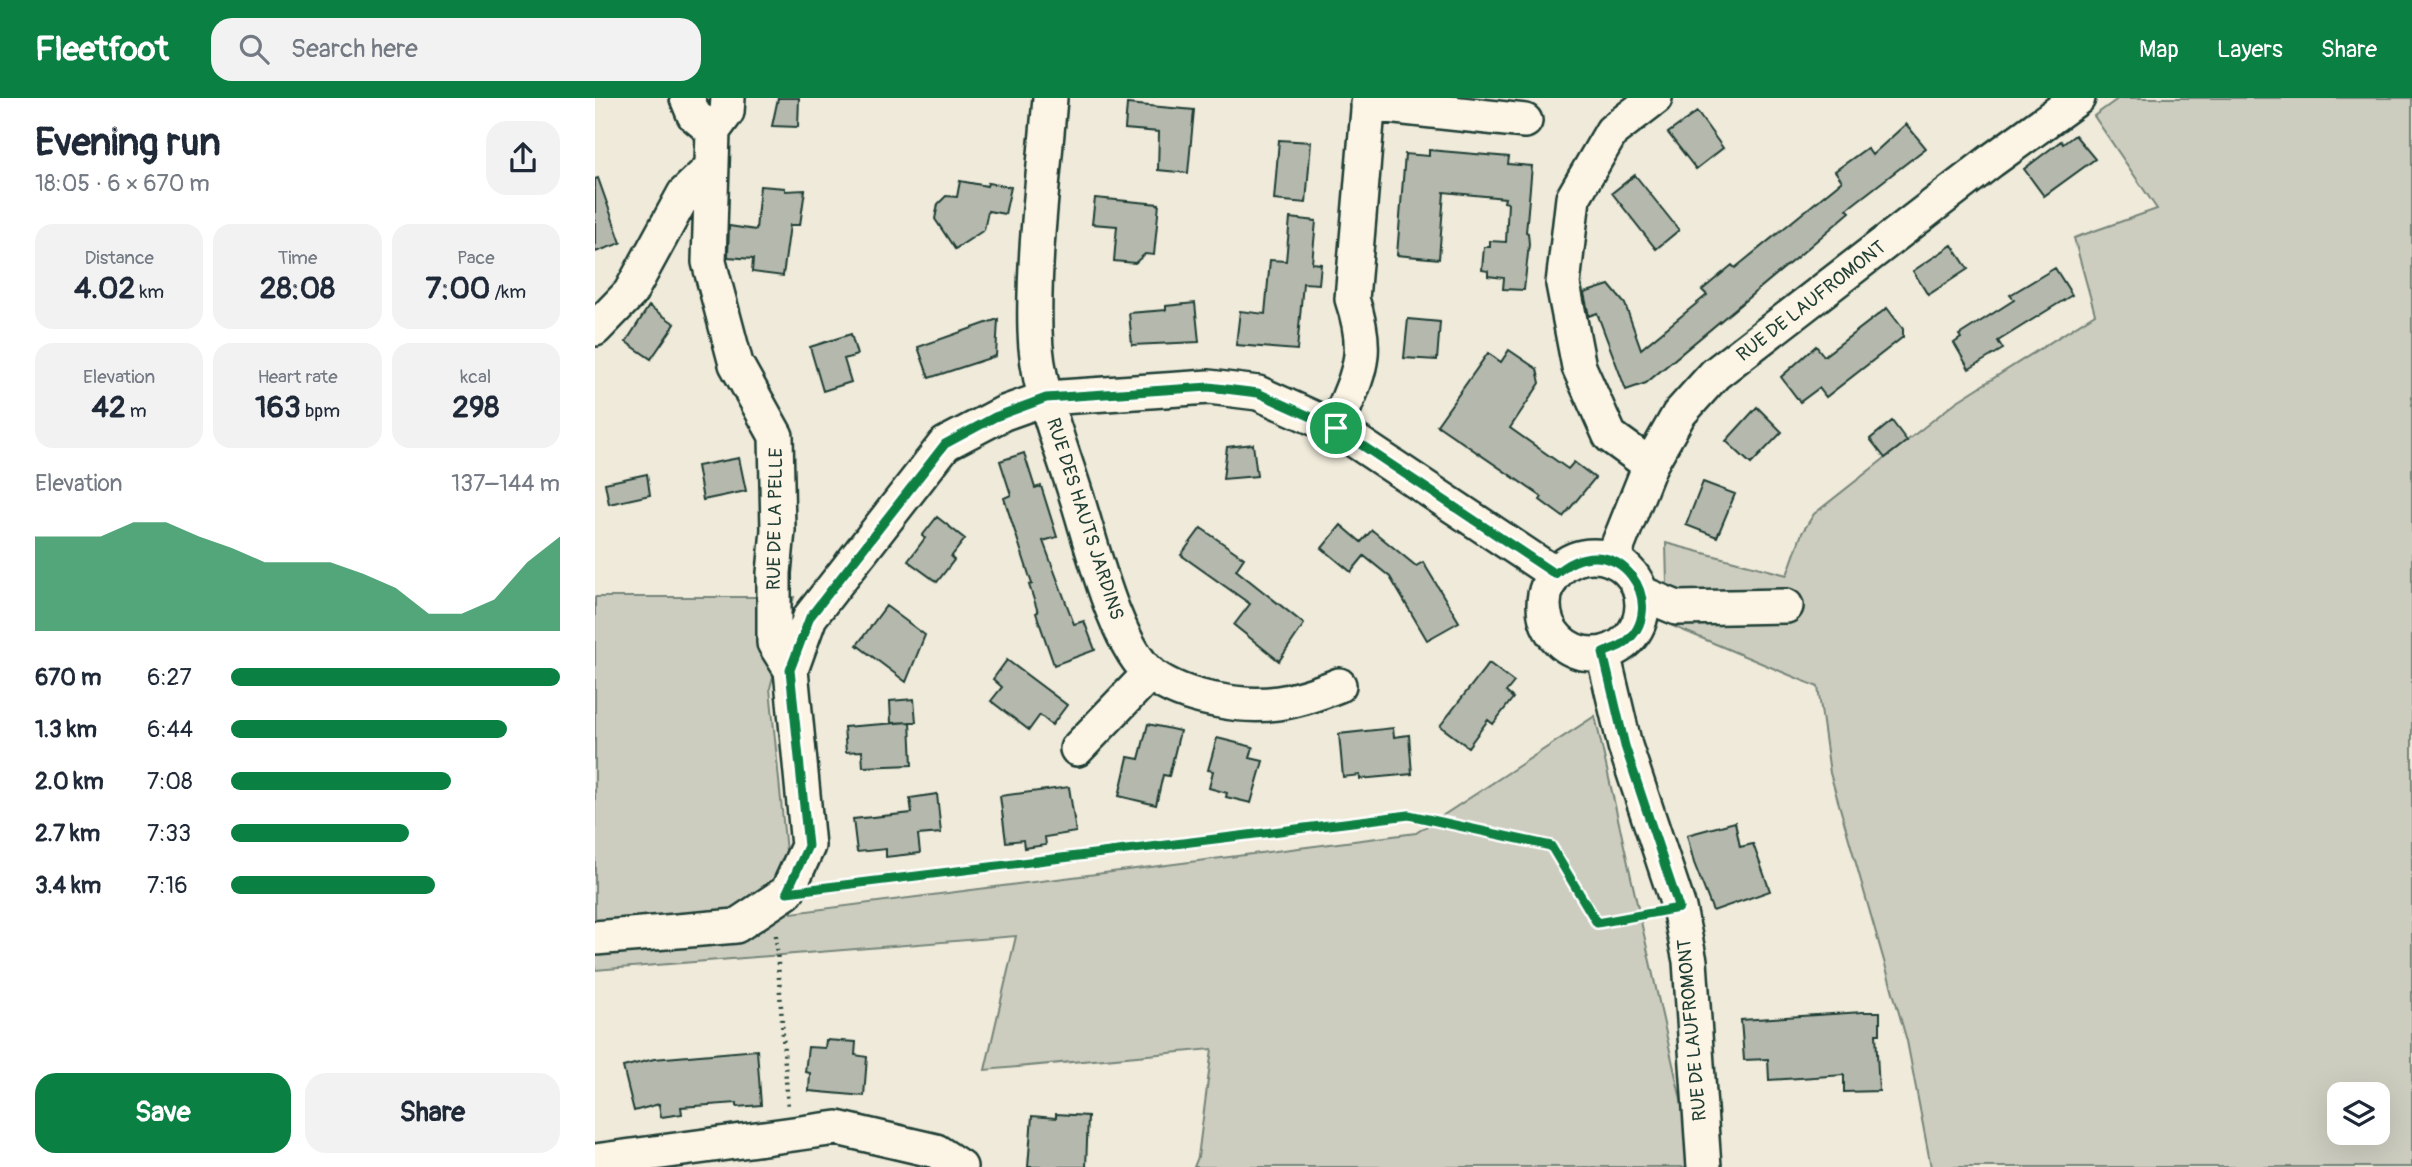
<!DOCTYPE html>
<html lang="en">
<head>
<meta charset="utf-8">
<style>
	body { margin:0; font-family:Pangolin,sans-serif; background:#f2f2f3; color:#1f2937; height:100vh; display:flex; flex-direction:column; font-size:26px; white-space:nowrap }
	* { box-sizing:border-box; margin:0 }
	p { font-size:23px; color:#747a83 }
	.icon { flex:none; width:38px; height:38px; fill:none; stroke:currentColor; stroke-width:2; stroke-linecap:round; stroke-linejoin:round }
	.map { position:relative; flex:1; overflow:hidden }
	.drawer { display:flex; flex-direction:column; background:#fff; width:595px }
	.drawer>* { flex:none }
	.tools { position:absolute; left:1732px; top:984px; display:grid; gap:14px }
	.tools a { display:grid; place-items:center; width:63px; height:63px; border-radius:14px; background:#fff; box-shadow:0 7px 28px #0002; font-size:35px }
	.pin { position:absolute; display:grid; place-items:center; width:60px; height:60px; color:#fff; margin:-30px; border:4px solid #fff; border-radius:50%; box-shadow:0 2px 7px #0007 }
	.round { display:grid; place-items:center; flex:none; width:74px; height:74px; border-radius:21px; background:#f2f2f3 }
	.overview { display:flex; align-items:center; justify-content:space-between; height:119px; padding:0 35px }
	h1 { font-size:38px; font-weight:800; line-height:52px }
	.figures { display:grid; grid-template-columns:repeat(3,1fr); gap:10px; height:119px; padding:7px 35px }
	.figures div { display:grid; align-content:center; border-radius:18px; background:#f2f2f3; text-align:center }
	.figures b { font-size:30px; font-weight:800 }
	.figures small { font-size:19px; font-weight:400 }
	.figures p { font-size:19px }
	.chart { height:196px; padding:14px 35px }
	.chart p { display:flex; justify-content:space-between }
	.chart svg { width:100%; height:126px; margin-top:7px; fill:#0b8043; opacity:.7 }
	.primary-button { display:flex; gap:14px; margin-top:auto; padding:14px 35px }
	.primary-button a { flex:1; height:80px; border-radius:21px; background:#0b8043; color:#fff; font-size:28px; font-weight:800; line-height:80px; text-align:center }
	.primary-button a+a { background:#f2f2f3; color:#1f2937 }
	ul { padding:0 35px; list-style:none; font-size:23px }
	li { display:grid; grid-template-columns:112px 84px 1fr; align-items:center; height:52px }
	li i { height:18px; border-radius:9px; background:#0b8043 }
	header { display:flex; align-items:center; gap:42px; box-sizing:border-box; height:98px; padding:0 35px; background:#0b8043; color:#fff }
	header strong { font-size:33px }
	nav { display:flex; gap:38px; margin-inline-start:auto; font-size:24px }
	.search { width:490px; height:63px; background:#f2f2f3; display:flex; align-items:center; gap:18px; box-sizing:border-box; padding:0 24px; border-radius:21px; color:#747a83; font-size:26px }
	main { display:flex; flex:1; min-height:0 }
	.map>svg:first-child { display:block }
	.green { fill:#cccdbf; stroke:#76857a; stroke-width:2; fill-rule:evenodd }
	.building { fill:#b5b9ad; stroke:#1f3d34; stroke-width:2 }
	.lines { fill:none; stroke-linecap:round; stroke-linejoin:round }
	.minor-casing { stroke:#1f3d34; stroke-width:38 }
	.path { stroke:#1f3d34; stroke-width:4.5; stroke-dasharray:2 5; stroke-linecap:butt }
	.minor { stroke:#fcf5e5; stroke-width:33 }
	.route-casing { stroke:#fff; stroke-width:14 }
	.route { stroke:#0b8043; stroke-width:9 }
	.labels { text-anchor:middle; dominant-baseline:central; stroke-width:5; stroke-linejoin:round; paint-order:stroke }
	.street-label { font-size:19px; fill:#1f3d34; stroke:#fcf5e5 }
</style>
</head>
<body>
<header>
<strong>Fleetfoot</strong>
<div class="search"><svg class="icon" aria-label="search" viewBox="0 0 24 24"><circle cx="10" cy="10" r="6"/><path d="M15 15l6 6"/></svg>Search here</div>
<nav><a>Map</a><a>Layers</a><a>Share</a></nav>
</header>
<main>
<section class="drawer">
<div class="overview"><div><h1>Evening run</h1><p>18:05 · 6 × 670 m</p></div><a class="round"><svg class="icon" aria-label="share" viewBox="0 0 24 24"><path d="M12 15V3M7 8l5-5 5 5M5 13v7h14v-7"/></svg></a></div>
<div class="figures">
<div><p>Distance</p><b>4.02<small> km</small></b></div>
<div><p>Time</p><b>28:08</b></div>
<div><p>Pace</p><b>7:00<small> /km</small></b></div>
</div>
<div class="figures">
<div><p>Elevation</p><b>42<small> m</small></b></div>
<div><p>Heart rate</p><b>163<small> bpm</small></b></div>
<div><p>kcal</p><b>298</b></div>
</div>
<div class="chart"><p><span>Elevation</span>137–144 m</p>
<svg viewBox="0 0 160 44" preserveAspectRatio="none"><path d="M0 44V11L10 11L20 11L30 6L40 6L50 11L60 15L70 20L80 20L90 20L100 24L110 29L120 38L130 38L140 33L150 20L160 11V44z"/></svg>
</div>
<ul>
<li><b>670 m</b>6:27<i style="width:100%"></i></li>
<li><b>1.3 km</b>6:44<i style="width:84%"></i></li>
<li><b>2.0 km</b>7:08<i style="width:67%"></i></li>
<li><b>2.7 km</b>7:33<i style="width:54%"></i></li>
<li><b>3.4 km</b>7:16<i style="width:62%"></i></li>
</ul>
<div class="primary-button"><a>Save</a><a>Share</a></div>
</section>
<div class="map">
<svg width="1817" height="1069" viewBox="0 0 1817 1069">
	<rect width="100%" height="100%" fill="#efeada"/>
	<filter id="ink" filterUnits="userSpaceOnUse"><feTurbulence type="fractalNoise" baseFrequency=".0143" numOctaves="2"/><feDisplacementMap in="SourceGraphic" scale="14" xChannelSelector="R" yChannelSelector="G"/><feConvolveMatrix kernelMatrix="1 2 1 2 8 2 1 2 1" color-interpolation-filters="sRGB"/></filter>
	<g filter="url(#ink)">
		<path class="green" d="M1524,0H1817V1069H1336L1312,943L1235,675L1223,589L1073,526L1071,445L1192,477L1207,435L1219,416L1361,304L1500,216L1479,140L1562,111L1499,18ZM1745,996H1783V1034H1745Z
			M0,499H199L175,590L197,815L821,735L1000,618L1101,1069H599L603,1059L617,951L390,972L421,838L0,872Z"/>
		<path class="building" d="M183,0H204L203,29L177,28Z
			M532,6L599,12L593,75L563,72L564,34L530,31Z
			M1102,14L1128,50L1101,71L1073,35Z
			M1311,26L1331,50L1252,111L1255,114L1207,155L1051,285L1031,292L1002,215L994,218L989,195L1014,187L1030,206L1046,251L1112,197L1107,192L1137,167L1140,170L1247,83L1240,73L1272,50L1277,57Z
			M1480,37L1500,61L1449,98L1429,71L1466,43L1468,46Z
			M684,42L716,44L711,105L679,102Z
			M834,52L914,59L913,66L937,68L931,134L933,135L934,146L929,192L908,191L909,180L893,178V173L887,172L889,149H895V143L911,144L913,105L909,104L910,100L849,94L844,161L802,157L810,56L834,58Z
			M1040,77L1084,132L1061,151L1017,95Z
			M3,80L26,145L0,154V81Z
			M365,83L392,88L393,85L416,89L410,116L393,113L389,132L360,151L340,121L343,106L351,98L362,99Z
			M165,88L190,90V93L210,92L205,127H195L188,178L157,174L158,161L133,159L134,128L161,132Z
			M500,100L564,106L559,157L550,156L540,165L519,163L522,128L497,126Z
			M695,120L721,123L717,165L726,166L724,186L708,185L702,252L641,247L645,213L670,216L675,162L691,163Z
			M1357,147L1373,171L1333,197L1318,173Z
			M1460,170L1477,197L1403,243L1408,251L1374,271L1359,245L1366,240L1364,237L1419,202L1415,197Z
			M600,205L604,244L537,247L534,215L571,212V208Z
			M54,208L80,226L56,261L31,244Z
			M1292,210L1308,231V239L1231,299L1224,290L1205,304L1186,279L1221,248L1229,258Z
			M403,221L401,258L334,280L323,249Z
			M813,221L845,224L842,262L809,260Z
			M256,236L262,257L249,261L256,284L228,293L215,249Z
			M914,252L942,271L945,285L915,330L973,371L979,364L1000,380L968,419L945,402L947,399L842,327L893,255L906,264Z
			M1162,309L1187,334L1156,366L1131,343Z
			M1297,323L1312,343L1290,360L1275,341Z
			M658,346L662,378L628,381L632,349Z
			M429,355L440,390L446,388L462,439L448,443L479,526L489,523L500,552L459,567L441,515L443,514L434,487L437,486L409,400L416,397L405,363Z
			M144,360L151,393L108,402L102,368Z
			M52,376L55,397L14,406L10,385Z
			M1108,384L1140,396L1122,439L1091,427Z
			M342,419L370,441L356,459L359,462L342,484L313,463L330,440L327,438Z
			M746,427L766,444L777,432L821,468L828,464L864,524L832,542L795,479L769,458L756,474L727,450Z
			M606,430L649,460L641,472L709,526L684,563L639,527L655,506L586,457Z
			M291,508L330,537L311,584L262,547Z
			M412,562L472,607L457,627L445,617L434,632L396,603L407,589L398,581Z
			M894,565L919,584L911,594L918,600L898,626L893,622L873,649L845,628Z
			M319,601L321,624H315L317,667L268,669L267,653L251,654L249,629L315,624L296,625L295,603Z
			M553,626L585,633L574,678L568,677L561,707L524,698L533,659L544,661Z
			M798,630L799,639L814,637L817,676L765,681V677L748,679L744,636Z
			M622,640L658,649L655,660L668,663L656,705L631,699L632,695L614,690L618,673L613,672Z
			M474,689L481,734L450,739L451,747L429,750L428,742L411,744L405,698Z
			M342,696L346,735L323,737L325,755L291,759V751L262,754L258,721L317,715L315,700Z
			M1140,724L1145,749L1158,746L1175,793L1118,813L1099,765L1092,737Z
			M1268,914H1285V936H1281L1284,993L1249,994V977L1174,982L1173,961L1149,962L1146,922Z
			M231,942L261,944L260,957L272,959L269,998L214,993L215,975L210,974L213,949L230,950Z
			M162,952L166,1007L142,1009V1005L86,1009L87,1016L66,1019L64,1006L39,1013L28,969L59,961Z
			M461,1016L493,1018L491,1069H433L437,1018L461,1020Z"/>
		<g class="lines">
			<g class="minor-casing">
				<path id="minor" d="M92,0L99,17L118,33
					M133,0L132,14L118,33L114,164L141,266L181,338L183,432L179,475V545L196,572
					M455,0C449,77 438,156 440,233C441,289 465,345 481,397C496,443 520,548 557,577C576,591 598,598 620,602C668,612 699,605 744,587
					M773,6L930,23
					M0,231L35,195L89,96L117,69
					M741,330C762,276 777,260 757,201L774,0
					M1055,367L1015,338L984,269L968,186L978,100L1017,33L1060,0
					M949 507a49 49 0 1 1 98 0a49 49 0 1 1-98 0Z
					M1017,462L1055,367L1084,316L1120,276L1396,63L1483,0
					M1046,495L1082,510L1191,508
					M1008,555L1030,648L1084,810L1095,863L1109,1069
					M482,651L555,575
					M0,840L141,828L192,794L213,748L196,572L215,519L350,346L409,315L451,300L614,289L663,295L741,330L960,476
					M0,1063L242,1030L341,1053L365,1069"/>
			</g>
			<path class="path" d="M224,790L814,717L956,748L1002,825L1055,815
				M181,837L193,1010"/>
			<use href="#minor" class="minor"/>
		</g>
	</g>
	<g class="lines" filter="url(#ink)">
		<g class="route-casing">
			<path id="route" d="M614,289L663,295L741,330L960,476C1023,422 1078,511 1028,546C1022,550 1014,552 1008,555L1030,648L1084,810L1002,825L956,748L814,717L192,794L213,748L195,572L215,519L350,346L400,319L451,300Z"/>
		</g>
		<use href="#route" class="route"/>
	</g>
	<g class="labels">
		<g class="street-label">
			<text transform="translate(1216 203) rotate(-38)">RUE DE LAUFROMONT</text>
			<text transform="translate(180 421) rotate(-89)">RUE DE LA PELLE</text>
			<text transform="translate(490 421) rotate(72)">RUE DES HAUTS JARDINS</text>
			<text transform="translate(1097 932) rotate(-95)">RUE DE LAUFROMONT</text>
		</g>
	</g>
</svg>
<div class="tools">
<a><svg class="icon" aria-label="layers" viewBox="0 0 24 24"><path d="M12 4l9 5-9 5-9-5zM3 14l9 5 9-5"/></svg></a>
</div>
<div class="pin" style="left:741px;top:330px;background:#1e9e55"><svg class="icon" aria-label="arrive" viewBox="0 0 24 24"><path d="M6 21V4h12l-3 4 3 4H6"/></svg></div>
</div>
</main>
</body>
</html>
